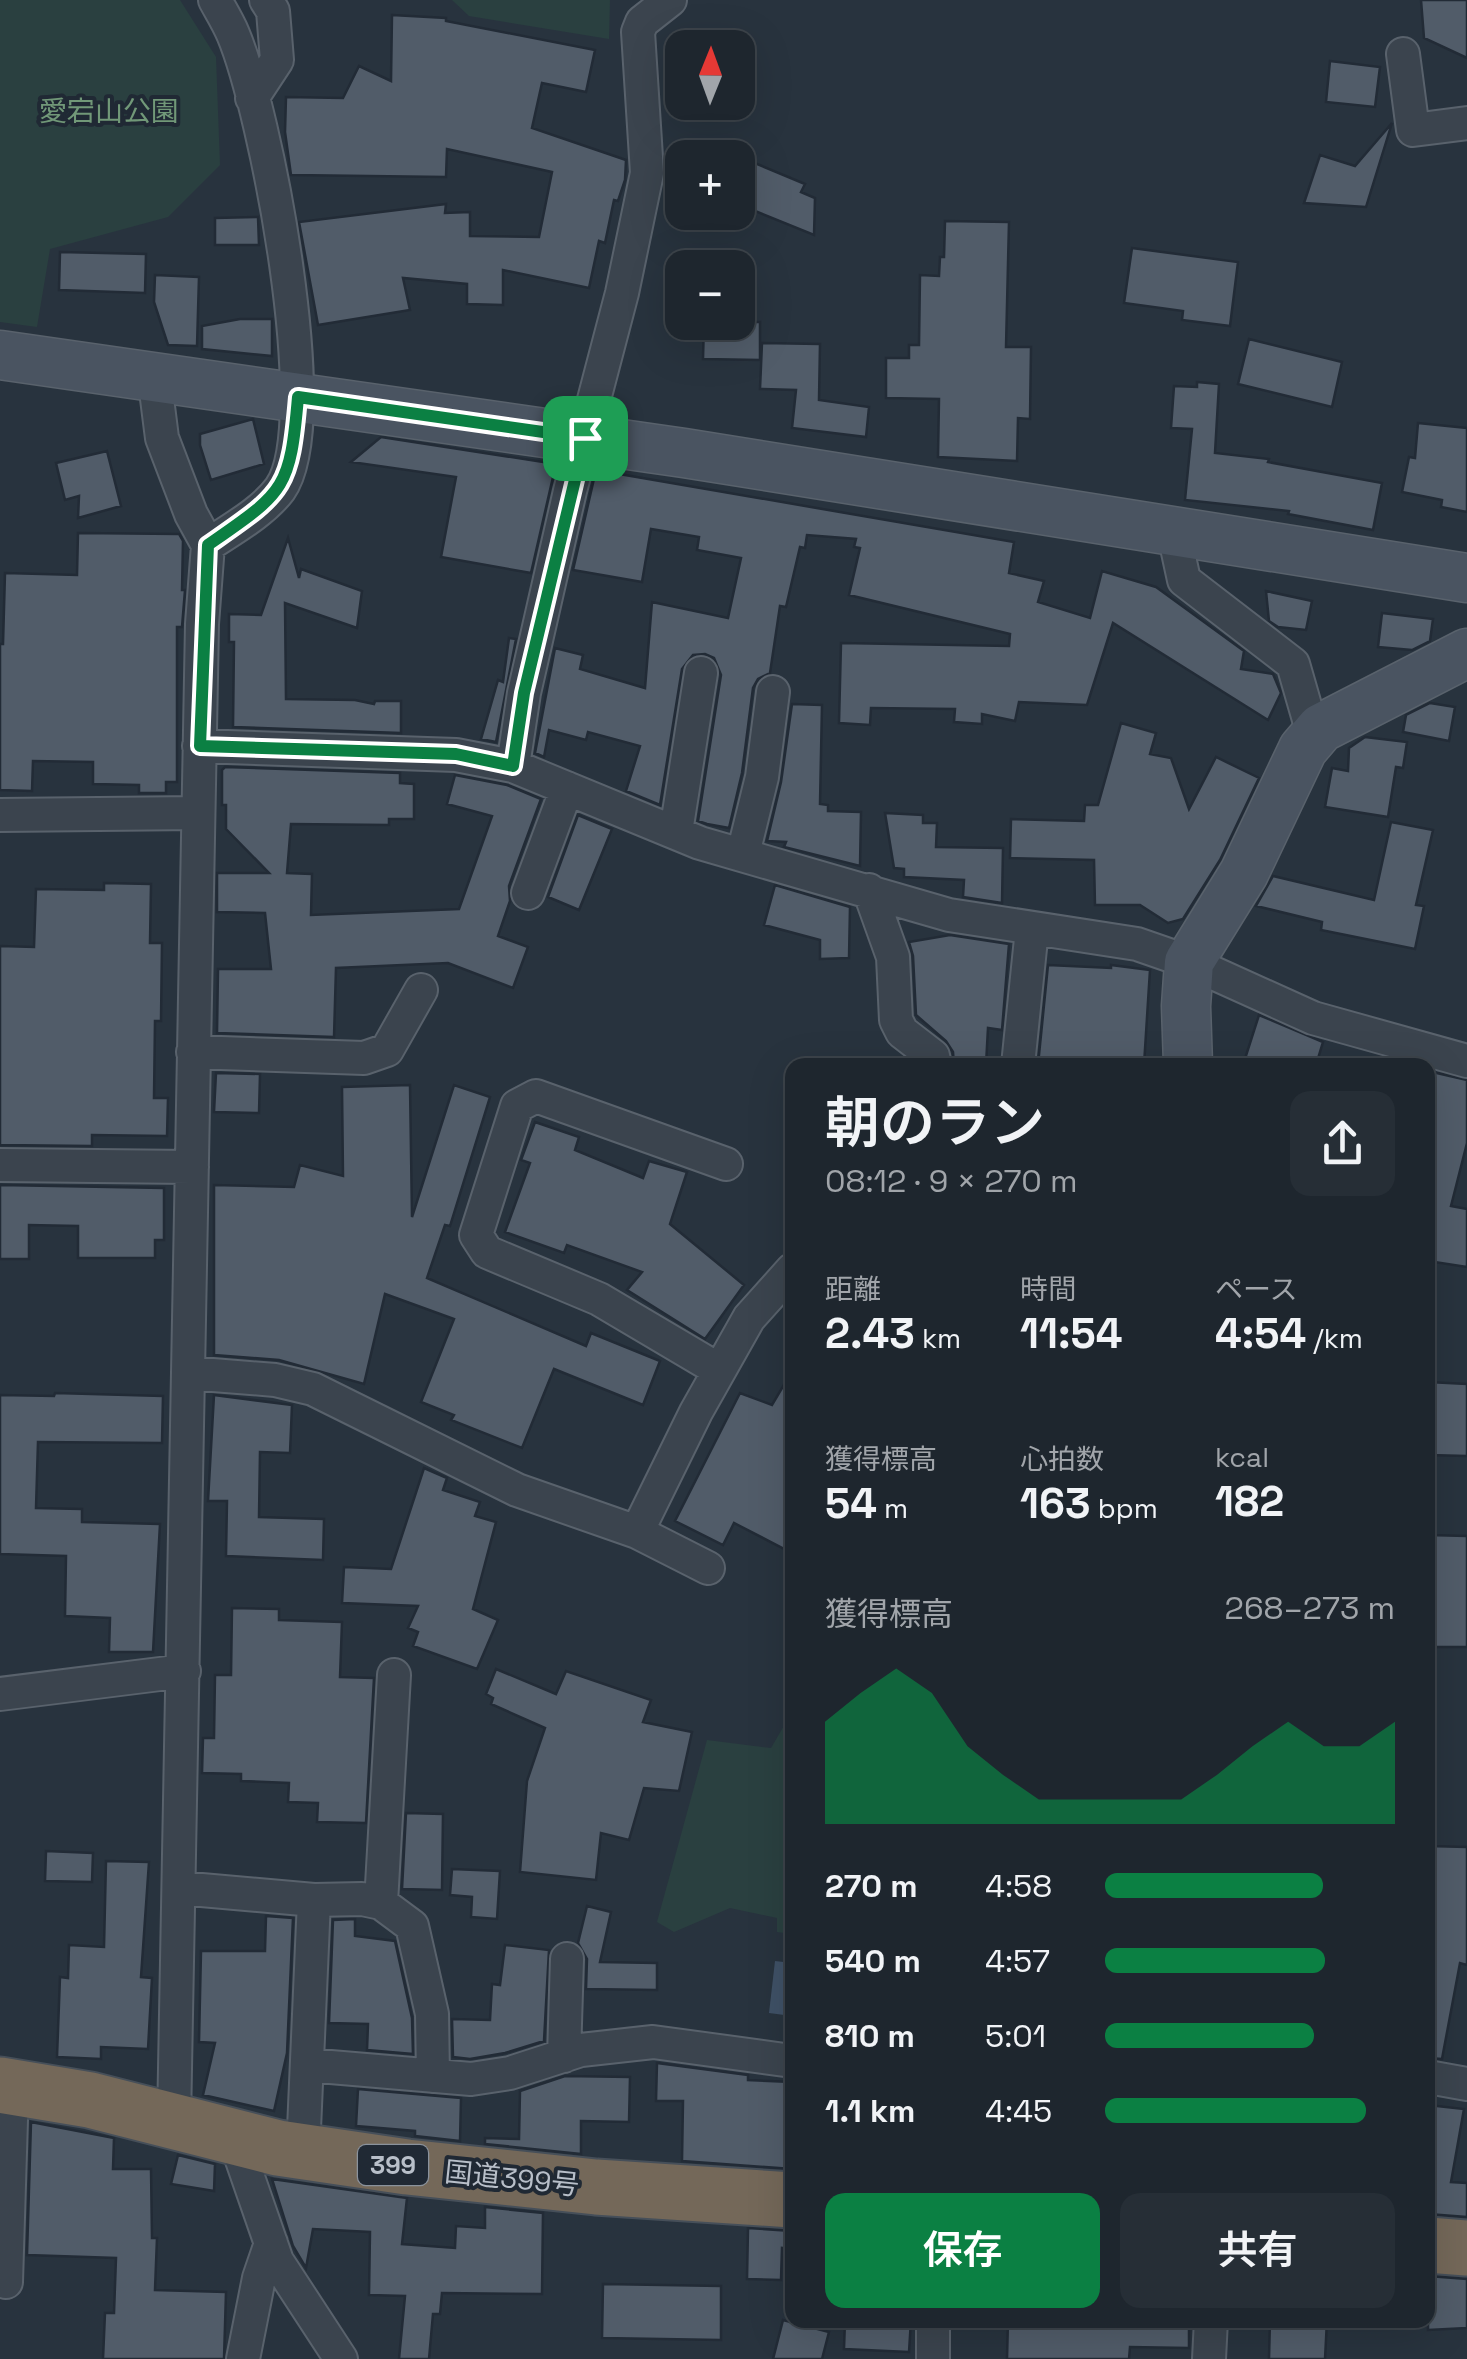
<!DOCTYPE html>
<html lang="ja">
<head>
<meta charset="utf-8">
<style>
	body { margin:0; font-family:"Space Grotesk","Noto Sans JP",sans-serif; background:#262e36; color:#f1f3f6; height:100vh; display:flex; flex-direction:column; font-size:38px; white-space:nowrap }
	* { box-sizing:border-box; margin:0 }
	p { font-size:32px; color:#a1a5aa }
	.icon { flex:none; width:55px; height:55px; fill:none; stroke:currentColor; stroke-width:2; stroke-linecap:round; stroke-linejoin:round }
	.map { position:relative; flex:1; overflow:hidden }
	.drawer { position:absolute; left:785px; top:1058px; width:650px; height:1270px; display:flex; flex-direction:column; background:#1e262e; border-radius:20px; box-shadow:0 10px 40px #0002,0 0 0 2px #3c434a }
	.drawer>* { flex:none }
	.needle { width:65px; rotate:1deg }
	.tools { position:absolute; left:665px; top:30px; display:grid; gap:20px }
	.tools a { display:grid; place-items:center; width:90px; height:90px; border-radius:20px; background:#1e262e; box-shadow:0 10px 40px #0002,0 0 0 2px #3c434a; font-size:50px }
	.pin { position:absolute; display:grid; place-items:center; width:85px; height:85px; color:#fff; margin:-42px; border-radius:20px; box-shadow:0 5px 15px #0006 }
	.round { display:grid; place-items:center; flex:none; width:105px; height:105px; border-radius:20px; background:#262e36 }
	.headline { display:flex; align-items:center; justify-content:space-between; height:170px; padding:0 40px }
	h1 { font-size:55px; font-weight:600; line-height:75px }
	.stats { display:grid; grid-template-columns:repeat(3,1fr); gap:15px; height:170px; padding:10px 40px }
	.stats div { display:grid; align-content:center }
	.stats b { font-size:42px; font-weight:600 }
	.stats small { font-size:28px; font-weight:400 }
	.stats p { font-size:28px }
	.chart { height:280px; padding:20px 40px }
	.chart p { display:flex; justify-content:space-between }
	.chart svg { width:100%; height:180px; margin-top:10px; fill:#0b8043; opacity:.7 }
	.cta { display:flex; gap:20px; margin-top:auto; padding:20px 40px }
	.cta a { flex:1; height:115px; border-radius:20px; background:#0b8043; color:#fff; font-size:40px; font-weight:600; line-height:115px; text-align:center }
	.cta a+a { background:#262e36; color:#f1f3f6 }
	ul { padding:0 40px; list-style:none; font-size:32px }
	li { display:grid; grid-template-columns:160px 120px 1fr; align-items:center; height:75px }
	li i { height:25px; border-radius:12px; background:#0b8043 }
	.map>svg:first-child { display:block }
	.green { fill:#2a4040 }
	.water { fill:#3f5166 }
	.building { fill:#515c69; stroke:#222b36; stroke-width:2.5 }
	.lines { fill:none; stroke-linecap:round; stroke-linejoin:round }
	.street-casing { stroke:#59626c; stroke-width:36 }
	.secondary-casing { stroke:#59626c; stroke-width:51 }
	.highway-casing { stroke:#464f59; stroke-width:59 }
	.street { stroke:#3b444e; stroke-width:32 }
	.secondary { stroke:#4a5461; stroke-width:48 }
	.highway { stroke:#746859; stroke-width:55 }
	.route-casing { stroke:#fff; stroke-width:20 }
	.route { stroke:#0b8043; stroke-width:12 }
	.labels { text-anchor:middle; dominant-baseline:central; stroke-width:8; stroke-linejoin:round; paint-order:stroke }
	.shield { fill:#202934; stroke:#8a929c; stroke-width:2.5 }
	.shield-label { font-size:25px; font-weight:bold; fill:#b8bfc9 }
	.park-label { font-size:28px; fill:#719878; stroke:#202934 }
	.street-label { font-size:28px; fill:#b8bfc9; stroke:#202934 }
</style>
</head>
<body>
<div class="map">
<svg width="1467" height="2359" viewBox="0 0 1467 2359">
	<rect width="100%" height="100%" fill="#28333e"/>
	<path class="green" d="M0,0H180L216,57L220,165L168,217L50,249L37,327L0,322Z
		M452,0H610L609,39L469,16Z
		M792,1712V1934L777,1932V1918L730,1908L674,1932L657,1922L707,1740L771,1748Z"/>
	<path class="water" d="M775,1961L792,1963V2016L769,2013Z"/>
	<path class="building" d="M1421,0H1467V58L1424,38Z
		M392,15L446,18V21L595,50L586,92L542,83L532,128L626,160L625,180L618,201L614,200L605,243L599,241L589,288L503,270V305L467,304V284L403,278L410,310L318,325L299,222L446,204L445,213L470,212V236L539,237L552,172L447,149L446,177L291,175L285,132L286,97L343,98L359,66L391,81Z
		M1330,61L1380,67L1375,107L1326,102Z
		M1392,123L1366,207L1304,203L1320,155L1355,166Z
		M738,156L805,184L801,192L815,198L814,235L738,204Z
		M258,217L259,245H215V218Z
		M945,221L1009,222L1006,347H1031L1030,419L1018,418L1017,461L938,457L939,399L886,398V358H909V345H919L920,275L939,276L940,257H944Z
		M1132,248L1238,262L1230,326L1182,320L1183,311L1124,303Z
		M60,252L146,254L145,293L59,290Z
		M155,275L199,277L197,346L168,345L154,302Z
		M240,319H272V356L202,349V326Z
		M704,322H760V360L703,359Z
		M1249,339L1342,362L1332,407L1238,384Z
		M762,343L820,344L819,400L869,407L866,437L792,428L796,390L760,389Z
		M1197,382L1219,384L1215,453L1269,459L1268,462L1382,483L1373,530L1288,514L1289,511L1185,500L1192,429L1171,428L1174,386L1197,387Z
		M253,419L264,464L211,480L200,445V434Z
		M1418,423L1467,428V512L1441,507L1442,500L1402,492L1409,457L1415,458Z
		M381,437L556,464L531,573L441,557L456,477L351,462Z
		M107,451L121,506L78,518L79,496L65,500L56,463Z
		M596,470L1014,542L1009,573L1044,581L1038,602L1090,618L1102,571L1156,587L1244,651L1241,669L1273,674L1281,693L1268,720L1113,623L1087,705L1019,702L1015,721L982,714V724L954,722L955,709L871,708L870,725L839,723L841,643L1009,646L1010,634L849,595L860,548L854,547L856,539L807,535L805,548L800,547L786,607L780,606L770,673L758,679L753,688L742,773L729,828L707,824L698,821L721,675L714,658L705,654L693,655L682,669L660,805L626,791L640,746L588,732L586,740L549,730L544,757L535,753L555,648L583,655L580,669L645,688L652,602L728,618L741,558L697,550L699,537L651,529L642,582L573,570Z
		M78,533L179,534L183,541L182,590H185L182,627H177V782H166V793H139V785L93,784V762L33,761L32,791L0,790V644H3L5,573L77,575Z
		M288,538L299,578L301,569L362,591L357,628L285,603L286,699L355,700L374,704L375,701H401V733L233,727L234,642H229V614L261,615Z
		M1266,591L1312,601L1306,630L1278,627L1269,621Z
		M1382,613L1433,619L1430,641L1412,650L1378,647Z
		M509,638L516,639L496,742L481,739L498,680L503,682Z
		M1430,703L1455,707L1449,741L1403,732L1406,715Z
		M792,704L822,705L820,804L828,805V811L861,812L860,866L784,847L786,842L767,841L781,782Z
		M1121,723L1156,733L1150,754L1171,758L1189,809L1216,757L1259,778L1220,860L1183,919L1168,923L1140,905H1095L1094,860L1010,858L1011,819L1084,821L1085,805H1098Z
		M1365,737L1407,742L1403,768L1396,767L1388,817L1325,807L1332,768L1348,771L1349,748Z
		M225,767L400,773V783L414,784V819H389V825L291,824L287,873L312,874L311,915L459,909L492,816L447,804L455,775L507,785L541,799L509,886L510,901L498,936L528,947L513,988L448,963L336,968L334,1037L217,1033L218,969H271L265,913L217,912V873H269L226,829V805H222V770Z
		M885,813L923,815V823H937L936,847L1003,848L1002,903L963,897L964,880L904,877V869L894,868Z
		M578,815L612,829L579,910L548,897Z
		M1391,822L1433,830L1416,905L1424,906L1415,949L1321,930L1322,922L1256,906L1273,876L1374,900Z
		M104,883L151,884L150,943H162L161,1021H155L154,1098H168L167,1136L92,1135V1146L0,1145V946L34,947L36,889L104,890Z
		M775,885L850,907L849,958L820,959V940L764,925Z
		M950,935L1009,944L1002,1030L988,1028L986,1065H954L953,1052L946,1041L916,1015L913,956L909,942Z
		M1048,965L1111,968V965L1150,970L1144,1065H1038Z
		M1259,1015L1323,1042L1316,1065H1243Z
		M1428,1071L1467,1080V1143L1451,1206L1467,1209V1267L1428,1261Z
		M216,1073L260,1074L259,1113L214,1112Z
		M410,1085L412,1217L454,1085L490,1097L450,1226L445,1225L427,1278L586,1346L591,1333L660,1361L643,1405L554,1369L522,1448L451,1420L454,1415L421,1402L454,1319L385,1294L364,1384L279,1360L214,1355V1185L294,1187L300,1165L343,1176L342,1087Z
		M535,1122L579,1137L575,1150L643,1178L649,1161L687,1172L670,1224L744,1285L705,1339L627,1290L642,1272L567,1245L564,1253L505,1232L530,1163L521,1160Z
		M0,1185L164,1188V1240H155V1258H78V1226L29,1225V1259H0Z
		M792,1371V1553L734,1523L723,1545L675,1521L740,1393L772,1405Z
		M1428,1382L1467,1384V1456L1428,1455Z
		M55,1393L163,1396L162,1443L38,1442L36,1508L82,1509V1522L160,1524L153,1652H109L110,1618L65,1616L66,1556L0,1554V1395L54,1396Z
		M214,1395L292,1405L290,1453L260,1452L259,1517L324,1519L323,1560L226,1556L227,1501H208Z
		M424,1468L447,1478L443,1490L480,1502L475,1516L496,1522L473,1609L498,1620L477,1669L413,1646L418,1632L408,1628L418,1606L342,1603L344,1567L391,1569Z
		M1428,1535L1467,1536V1647H1428Z
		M232,1608L279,1609V1620L342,1622L340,1677L374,1678L366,1823L317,1822L318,1803L288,1802L289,1783L241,1781V1774L202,1773L203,1738H214L215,1675H231Z
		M496,1669L556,1694L566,1671L651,1700L643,1722L692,1732L679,1791L644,1788L629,1840L601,1833L596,1880L520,1872L527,1781L545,1728L491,1704L493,1698L486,1694Z
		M406,1813L443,1814L442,1890L402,1889Z
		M1428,1846L1467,1847V1965L1460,1963L1442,2059L1428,2058Z
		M46,1851L93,1853L92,1882L45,1881Z
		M106,1861L149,1862L141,1977L152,1978L148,2049L101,2047V2059L57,2057L60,1977L68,1978L69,1945L104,1947Z
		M452,1869L500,1871L497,1919L471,1917L472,1897L450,1895Z
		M587,1906L611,1912L600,1962L657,1963V1990L586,1989L587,1959L578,1943Z
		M266,1916L293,1918L287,2053L274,2111L203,2095L215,2043L199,2042L201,1951H265Z
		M355,1919V1936L395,1941L412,2018L413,2054L367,2050L368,2024L329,2023L333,1920Z
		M505,1945L549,1950L544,2041L505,2053L470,2059L453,2057L452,2019L490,2020L492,1984L500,1985Z
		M657,2063L748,2075V2080L792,2082V2169L682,2161L683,2101H656Z
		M565,2076L630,2077L629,2122L581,2121V2154L485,2144V2138L519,2139L520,2091Z
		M358,2089L461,2098L460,2141L415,2136V2131L356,2126Z
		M1428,2105L1464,2109L1451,2182L1467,2183V2217L1428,2214Z
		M31,2122L114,2138L113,2169H151L152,2238H157L155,2290L226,2292L224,2359H103L105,2313H114L116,2258L27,2255Z
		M178,2155L215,2164L214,2191L171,2184Z
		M272,2179L407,2198L402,2244L455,2248L456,2226L485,2228V2207L543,2213L542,2294L442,2293L440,2314H433L429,2359H399L405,2296L369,2295L370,2232L313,2229L306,2268L293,2246Z
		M748,2228L792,2231V2249L782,2248L781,2280L747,2279Z
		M1428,2276L1467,2279V2328L1428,2330Z
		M603,2284L721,2286V2340L602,2338Z
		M783,2320L829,2332L822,2359H773Z
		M845,2320H911L909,2352L844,2349Z
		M1008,2320L1146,2323V2320H1189V2348L1130,2347L1129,2359H1007Z
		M1270,2320H1327L1325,2359H1269Z"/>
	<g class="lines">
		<g class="street-casing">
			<path id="street" d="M1403,54L1413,130L1467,123
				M252,98L277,60L273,11L266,0
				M154,375L162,438L191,514L208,545
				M1173,529L1184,580L1293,664L1314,737
				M199,746L456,755L513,766L700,843L949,915L1137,944L1189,962L1313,1018L1467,1061
				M513,766L524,693L570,491L622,293L647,173L638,32L642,22L670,0
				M0,815L197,813
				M676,832L701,673
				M743,854L762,777L773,692
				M869,890L893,957L896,1020L902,1032L933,1056L935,1065
				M528,893L567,788
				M193,1052L364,1058L387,1050L421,990
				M1018,1065L1032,929
				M0,1165L192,1167
				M719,1370L599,1299L487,1252L476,1235L517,1106L536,1096L726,1164
				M188,1373L275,1380L313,1389L517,1490L637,1532L708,1568
				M637,1532L696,1412L749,1318L792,1270
				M394,1675L381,1903L412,1926L432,2014L433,2076
				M0,1694L184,1671
				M179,1888L314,1900L303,2152
				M314,1900L362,1899L381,1903
				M564,2056L567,1959
				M307,2065L471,2079L510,2073L581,2050L653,2042L792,2061
				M1428,2077L1467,2084
				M174,2122L202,624L208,545C232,529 263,512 280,489C327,423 265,109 233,34C228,22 221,11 215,0
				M234,2137L277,2261L341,2359
				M6,2282L12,2087
				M933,2320V2359
				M243,2359L259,2278L271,2243
				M1209,2359L1211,2320"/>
		</g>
		<g class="secondary-casing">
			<path id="secondary" d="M0,355L684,453L1467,578
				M1188,1065L1186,1006L1189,962L1244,873L1303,749L1321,728L1467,653"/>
		</g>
		<g class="highway-casing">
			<path id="highway" d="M0,2085L90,2100L278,2148L407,2167L596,2187L792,2200
				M1428,2245L1467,2248"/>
		</g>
		<use href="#street" class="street"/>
		<use href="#secondary" class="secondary"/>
		<use href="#highway" class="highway"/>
	</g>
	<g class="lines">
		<g class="route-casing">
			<path id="route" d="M298,397L585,438L524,693L513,766L456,754L200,746L208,545C284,492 290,491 298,397Z"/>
		</g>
		<use href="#route" class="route"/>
	</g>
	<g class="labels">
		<rect class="shield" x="358" y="2145" width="70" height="40" rx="8"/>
		<g class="shield-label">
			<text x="393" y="2165">399</text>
		</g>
		<g class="park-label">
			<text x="109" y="111">愛宕山公園</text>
		</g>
		<g class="street-label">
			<text transform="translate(512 2178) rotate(6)">国道399号</text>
		</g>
	</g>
</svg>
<div class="tools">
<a><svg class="needle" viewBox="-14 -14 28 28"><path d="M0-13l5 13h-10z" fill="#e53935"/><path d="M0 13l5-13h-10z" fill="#a1a5aa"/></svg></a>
<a>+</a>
<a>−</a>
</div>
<div class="pin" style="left:585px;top:438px;background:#1e9e55"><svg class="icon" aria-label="arrive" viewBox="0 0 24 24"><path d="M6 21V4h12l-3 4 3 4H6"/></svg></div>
<section class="drawer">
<div class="headline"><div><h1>朝のラン</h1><p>08:12 · 9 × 270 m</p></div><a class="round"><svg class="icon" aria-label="share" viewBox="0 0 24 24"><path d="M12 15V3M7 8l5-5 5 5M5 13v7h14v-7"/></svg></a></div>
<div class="stats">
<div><p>距離</p><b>2.43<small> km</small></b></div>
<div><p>時間</p><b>11:54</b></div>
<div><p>ペース</p><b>4:54<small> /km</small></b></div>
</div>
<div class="stats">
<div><p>獲得標高</p><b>54<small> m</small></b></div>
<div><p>心拍数</p><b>163<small> bpm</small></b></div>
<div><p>kcal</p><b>182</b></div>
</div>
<div class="chart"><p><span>獲得標高</span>268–273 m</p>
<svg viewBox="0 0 160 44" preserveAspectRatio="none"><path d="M0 44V19L10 12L20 6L30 12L40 25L50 32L60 38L70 38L80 38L90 38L100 38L110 32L120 25L130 19L140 25L150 25L160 19V44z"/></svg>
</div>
<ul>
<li><b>270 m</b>4:58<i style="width:75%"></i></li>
<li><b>540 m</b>4:57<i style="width:76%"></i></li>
<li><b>810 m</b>5:01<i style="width:72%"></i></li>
<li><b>1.1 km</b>4:45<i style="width:90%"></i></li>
</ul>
<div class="cta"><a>保存</a><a>共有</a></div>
</section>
</div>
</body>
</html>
